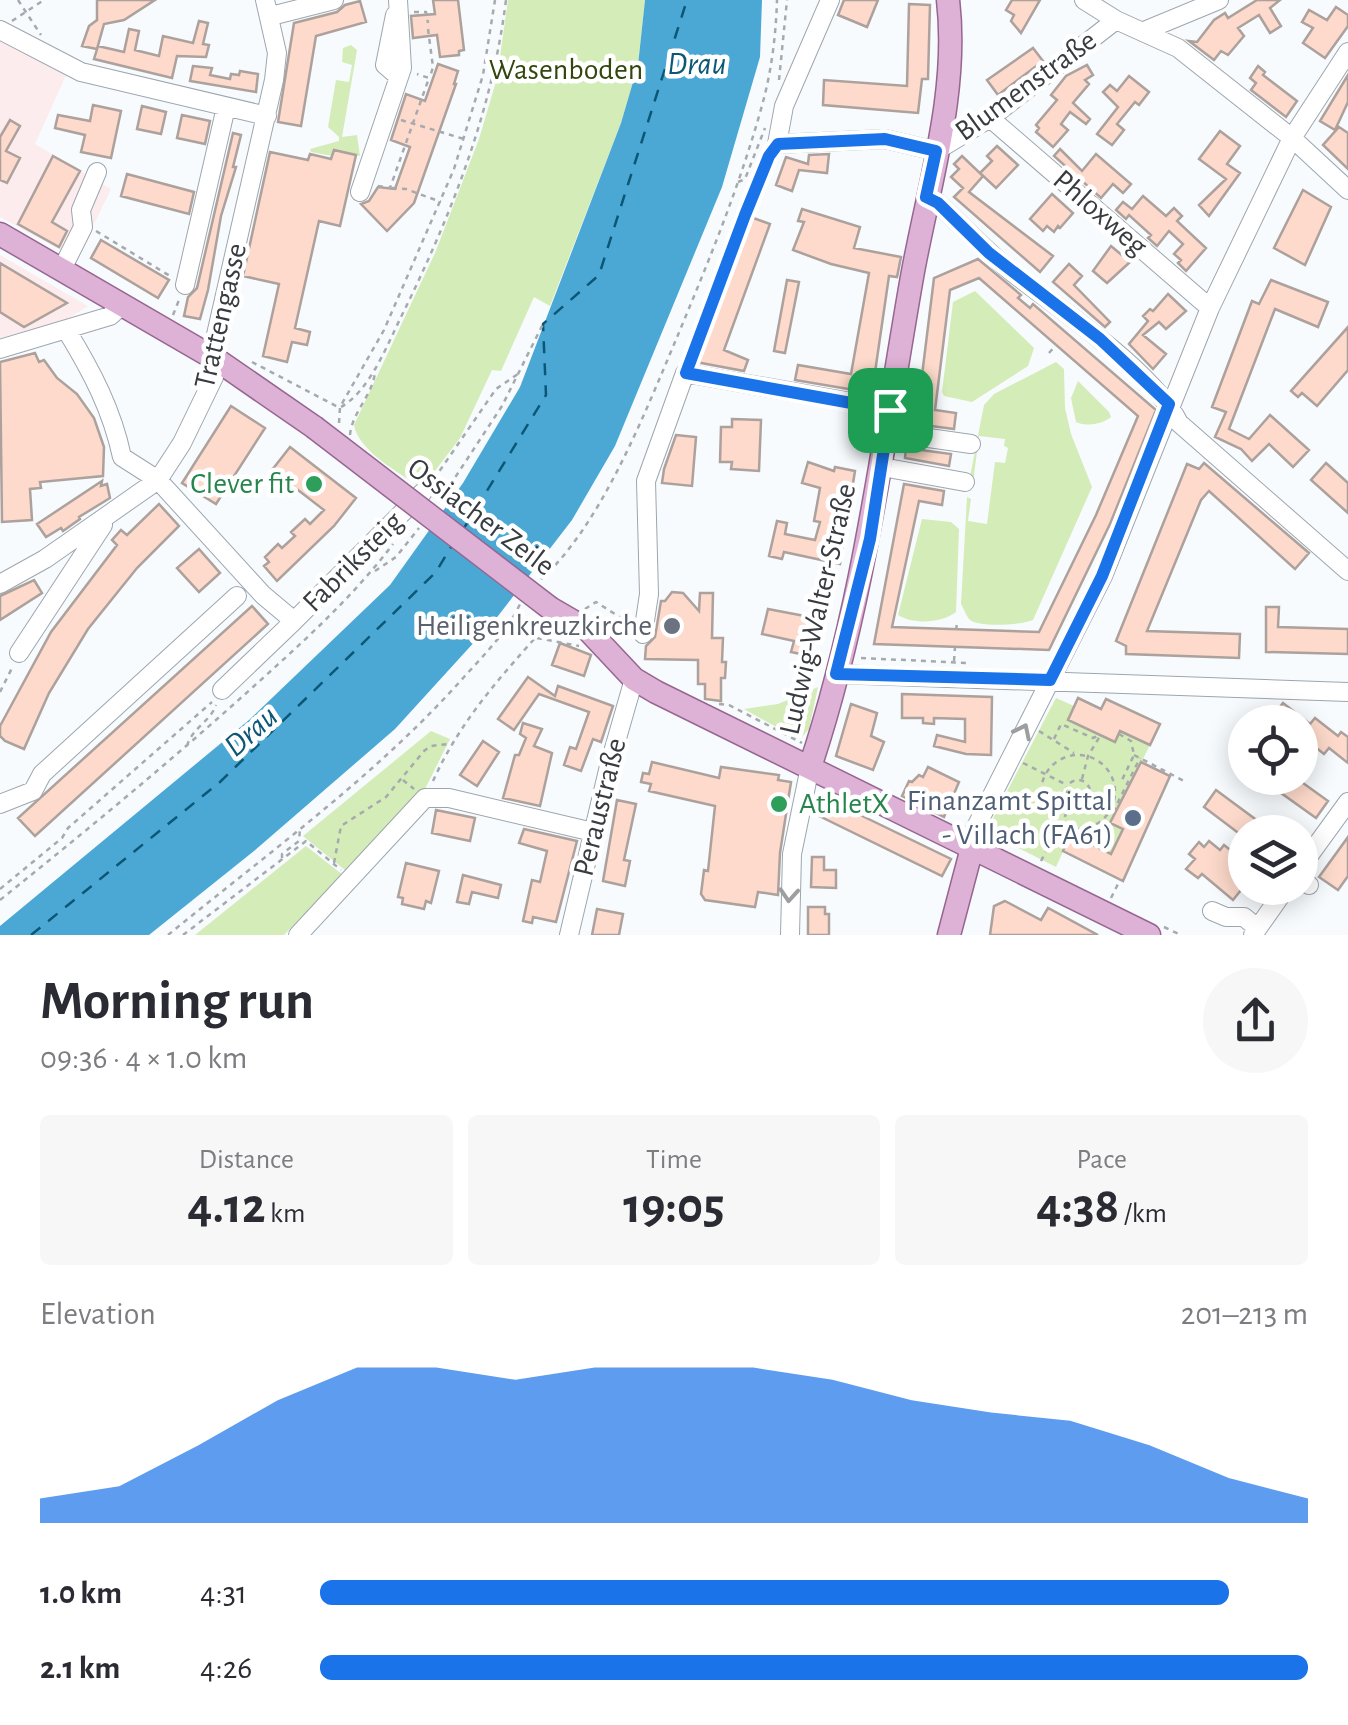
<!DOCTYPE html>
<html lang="en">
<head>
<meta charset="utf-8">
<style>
	body { margin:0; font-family:"Alegreya Sans",sans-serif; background:#f7f7f7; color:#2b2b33; height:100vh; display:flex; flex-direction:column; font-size:38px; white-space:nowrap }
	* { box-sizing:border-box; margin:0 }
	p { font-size:32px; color:#7c7c81 }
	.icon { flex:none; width:55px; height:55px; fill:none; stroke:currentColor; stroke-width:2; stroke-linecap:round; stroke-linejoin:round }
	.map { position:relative; height:935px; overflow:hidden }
	.drawer { display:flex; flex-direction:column; background:#fff; flex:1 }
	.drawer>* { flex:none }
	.controls { position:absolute; left:1228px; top:705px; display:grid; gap:20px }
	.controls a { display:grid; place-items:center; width:90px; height:90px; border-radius:50%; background:#fff; box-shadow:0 5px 25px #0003; font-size:50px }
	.pin { position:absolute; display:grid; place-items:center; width:85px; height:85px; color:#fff; margin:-42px; border-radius:20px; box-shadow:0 5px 15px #0006 }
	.round { display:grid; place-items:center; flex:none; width:105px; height:105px; border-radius:52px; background:#f7f7f7 }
	.head { display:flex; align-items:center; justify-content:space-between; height:170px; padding:0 40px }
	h1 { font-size:55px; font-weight:600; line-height:75px }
	.figures { display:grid; grid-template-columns:repeat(3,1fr); gap:15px; height:170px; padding:10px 40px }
	.figures div { display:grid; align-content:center; border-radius:10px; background:#f7f7f7; text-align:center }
	.figures b { font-size:50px; font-weight:600 }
	.figures small { font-size:28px; font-weight:400 }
	.figures p { font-size:28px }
	.chart { height:280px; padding:20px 40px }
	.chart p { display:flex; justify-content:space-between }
	.chart svg { width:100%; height:180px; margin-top:10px; fill:#1a73e8; opacity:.7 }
	ul { padding:0 40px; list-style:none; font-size:32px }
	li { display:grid; grid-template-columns:160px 120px 1fr; align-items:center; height:75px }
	li i { height:25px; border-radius:12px; background:#1a73e8 }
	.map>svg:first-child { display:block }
	.commercial { fill:#fceced }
	.green { fill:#d4ecb7 }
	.water { fill:#4ba8d5 }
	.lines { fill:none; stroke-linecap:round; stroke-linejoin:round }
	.ferry { stroke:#0c5776; stroke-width:2.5; stroke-dasharray:12 10; stroke-linecap:butt }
	.building { fill:#fddacb; stroke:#aca19c; stroke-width:2.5 }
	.minor-casing { stroke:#9da6ae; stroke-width:20 }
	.major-casing { stroke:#966690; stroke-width:25 }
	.path { stroke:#a6aaae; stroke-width:2.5; stroke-dasharray:5 5; stroke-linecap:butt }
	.minor { stroke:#fff; stroke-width:18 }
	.major { stroke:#deb1d6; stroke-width:22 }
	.major-bridge-casing { stroke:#966690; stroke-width:25; stroke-linecap:butt }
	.major-bridge { stroke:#deb1d6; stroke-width:22 }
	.oneway { stroke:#9c9ea0 }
	.route-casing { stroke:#fff; stroke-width:20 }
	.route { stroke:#1a73e8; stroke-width:12 }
	.leisure-dot { fill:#2e9e5b; stroke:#fff; stroke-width:4 }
	.worship-dot { fill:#6b7280; stroke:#fff; stroke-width:4 }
	.service-dot { fill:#5c6f8a; stroke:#fff; stroke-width:4 }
	.labels { text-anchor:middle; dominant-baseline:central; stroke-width:9; stroke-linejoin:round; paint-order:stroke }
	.park-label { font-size:30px; fill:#32460e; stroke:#fff }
	.street-label { font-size:30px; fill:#383c40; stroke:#fff }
	.leisure-label { font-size:30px; fill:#27864d; stroke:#fff; text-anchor:end }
	.worship-label { font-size:30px; fill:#5b616d; stroke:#fff; text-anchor:end }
	.service-label { font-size:30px; fill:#4e5e75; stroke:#fff; text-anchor:end }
	.water-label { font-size:32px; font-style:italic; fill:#0c5776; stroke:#fff }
</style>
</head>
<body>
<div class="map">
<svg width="1348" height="935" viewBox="0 0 1348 935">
	<rect width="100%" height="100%" fill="#f7fbfe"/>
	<path class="commercial" d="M0,35L67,73L35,144L111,189L77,259L0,217Z
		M0,255L88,306L66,320L0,338Z"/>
	<path class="green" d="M508,0H645L638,65L621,123L550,306L534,297L501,371L492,370L460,438L422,488C401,474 358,451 354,425L435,253L479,139L497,78Z
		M351,45L357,50L342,137L357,135L360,156L334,150L332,156L311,152L310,149L339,141V137L328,127L336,80L349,82L352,65L342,62L343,48Z
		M975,291L1034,348L1028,366L972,402L944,396L942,392L953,302Z
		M1056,362L1064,369L1065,408L1071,434L1092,487L1033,620C1022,625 977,628 969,619C965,614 964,609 961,604L967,497L971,499L968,521L987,524L995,462L1005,463L1008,448L1004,446L1005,439L979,436L973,483L969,482L984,405L994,394Z
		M1078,381L1109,412L1111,417C1103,424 1086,427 1076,422L1071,398Z
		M922,519L951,522L959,529L956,612C942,623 914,625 898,615Z
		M818,687L809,729L802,737L796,738L744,709L778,704Z
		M1056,698L1074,706L1068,720L1115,742L1120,731L1150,745L1111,822L1123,829L1111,854L1071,834L1056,867L997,837L991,822Z
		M431,731L450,739L422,795L351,875L303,836Z
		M306,846L343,875L284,935H195Z"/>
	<path class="water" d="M645,0H762L760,57L722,187L615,446L572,520L498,616L395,729L254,851L149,935H0V926L249,720L390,585L463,483L520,387L621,123L638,65Z"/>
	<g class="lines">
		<path class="ferry" d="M464,528L546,395L543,324L599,275L687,0
			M31,935L220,782L436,572L451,547"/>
	</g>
	<path class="building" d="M97,0H155L124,20L104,24L97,49L82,46L89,26L97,20Z
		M433,0H458L464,50L459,51V55L440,57L437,35L413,38L411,16L435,14Z
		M844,0H878L867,27L838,15Z
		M1012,0H1040L1021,33L1011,21L1014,15L1006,10Z
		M1257,0H1280L1270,8L1281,26L1270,33L1259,15L1238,28L1244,36L1228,55L1221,51L1214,60L1189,41L1197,42L1214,20L1225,13L1228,18Z
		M360,1L366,22L316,36L301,126L278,122L294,23L337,12L345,5Z
		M909,4L930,5L928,79H922L918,113L823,105L824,80L907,86Z
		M1336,7L1348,15V26L1325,58L1303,43L1313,28L1302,22L1309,10L1327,20Z
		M199,21L208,23L203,44L209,45L206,57L177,56L172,78L94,59L98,46L124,52L129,29L139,31L135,50L159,56L163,36L193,43Z
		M1033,48L1043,61L998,95L987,80Z
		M438,64L458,71L454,84H456L414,203L387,231L361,204L369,201L378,187L395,189L410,147L391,140L406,94L425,101Z
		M1087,65L1093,75L1085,80L1089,84L1073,103L1090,119L1086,124L1070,112L1061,124L1068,130L1053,147L1036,132L1039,128L1036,125L1057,100L1051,95L1066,76Z
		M193,66L212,68L210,75L230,79L231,74L239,75L240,71L258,74L256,92L190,81Z
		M1258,66L1265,72L1263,75L1297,101L1286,117L1251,90L1256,83L1250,78Z
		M1348,75V102L1335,130L1320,121Z
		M1129,76L1149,92L1139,105L1135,102L1117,124L1124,130L1112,145L1097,134L1118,107L1103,92L1110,85L1117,91Z
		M93,105L121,111L111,158L81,152L85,135L55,128L58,115L90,121Z
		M142,106L166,112L161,134L137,129Z
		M182,115L210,121L205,144L177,138Z
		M10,120L20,126L6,151L20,158L7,183L0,180V137Z
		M1339,127L1348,133V169L1323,145Z
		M1220,131L1240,146L1227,164L1240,173L1209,216L1199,205L1226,179L1199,159Z
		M233,133L241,135L233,167H236L221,216L208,290L200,319L184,316L188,297L197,288Z
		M997,146L1018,165L996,188L980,173L992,161L987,156Z
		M1060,149L1082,171L1096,154L1131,184L1123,193L1113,184L1101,198L1054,156Z
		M334,150L356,155L340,226L319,221L295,328L310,332L307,345L292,342L287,362L263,356L279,284L243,276L270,152L308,160L310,154L331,159Z
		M829,154L827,173L799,170L792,191L776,185L786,157L808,164L809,155Z
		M53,156L80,171L52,222L67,231L59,247L18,224Z
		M962,156L983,176L969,192L1053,256L1040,272L954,197L963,188L951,177L959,169L954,164Z
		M127,174L194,192L189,214L121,196Z
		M1303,190L1331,207L1305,265L1274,248Z
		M1052,194L1073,213L1060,228L1058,226L1054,232L1047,226L1043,231L1030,219Z
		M1143,196L1166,216L1174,208L1182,216L1177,221L1206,248L1186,271L1178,263L1181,260L1174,254L1183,244L1169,231L1157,246L1148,238L1151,235L1129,215L1126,219L1116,210L1123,202L1132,209Z
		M802,209L860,227L854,248L901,257L897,277L889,276L872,393L795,380L798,365L851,374L869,273L831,264L793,250L804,222L798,221Z
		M737,212L770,224L724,350L748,360L744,371L696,362L742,240L729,235Z
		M101,240L169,280L158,298L91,258Z
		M1111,246L1130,262L1107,283L1093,271Z
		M978,259L1021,295L1018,298L1030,308L1033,304L1156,410L1110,524L1049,650L874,644L904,484L944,491L942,505L919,501L892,627L1039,632L1096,515L1138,416L979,278L950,290L935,410L956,413L954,429L916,424L934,278Z
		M0,263L67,303L24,327L0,312Z
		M1069,264L1082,276L1074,285L1110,322L1105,327L1053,282Z
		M787,280L799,282L785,353L774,351Z
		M1271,280L1328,302L1318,327L1275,309L1229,429L1249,439L1270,415L1309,450L1293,467L1269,444L1252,461L1241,449L1215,437L1226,412L1212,407L1252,301L1259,304Z
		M1168,294L1186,311L1166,329L1159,322L1143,335L1166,354L1153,369L1129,344L1148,321L1143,316L1150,309L1153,311Z
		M1348,327V370L1317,406L1302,393L1298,397L1291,391Z
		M35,353L39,362L44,360L57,378L77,394L94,418L104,447L103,476L40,482L41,488L30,489L32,520L2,522L0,362Z
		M231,406L265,428L216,504L182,483Z
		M732,419L761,420L759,471L731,469L732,462H720L721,427H732Z
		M676,435L696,437L692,486L662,483L664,469Z
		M290,447L356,498L334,526L277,581L264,566L269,562L265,557L278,544L282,548L295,536L291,532L305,519L310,524L324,510L272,470Z
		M906,448L951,454L949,466L905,458Z
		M808,462L834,471L835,467L855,471L840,564L784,552L782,559L769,556L777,521L787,523L785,534L815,540L820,522L814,521L820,488L802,483Z
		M1204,463L1309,553L1295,569L1209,491L1201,500L1147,631L1240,634L1239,658L1126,654V646L1116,641L1177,489L1187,464L1199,469Z
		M1326,463L1348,483V513L1311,480Z
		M102,481L101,486L107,484L110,498L79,517L80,519L63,531L61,528L46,537L37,524Z
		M159,504L179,526L137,568L88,629L49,693L24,749L5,741L0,736V726L51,632L117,545L112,540L121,530L127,535Z
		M199,549L220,573L199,592L177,568Z
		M34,580L42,593L0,620V596Z
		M672,592L683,593L699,611L700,593H713L712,638H723L722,662H726L725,678H721V701L705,699V684H698V660L645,659L646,646L655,637L661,601H665Z
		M252,606L268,624L35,836L18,818Z
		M1266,607H1279L1278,627L1348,629V654L1266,652Z
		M768,609L810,617L809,621L822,624L818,642L813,641L810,656L791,652L794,641L762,634Z
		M560,643L591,655L584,676L552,665Z
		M528,677L555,696L558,686L613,706L601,742L593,739L581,771L564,765L570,747L576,749L589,712L539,694L514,730L498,719Z
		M902,694L992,697L991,755L966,754L934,746L937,735L965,742V719L934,718V724L923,723V718H902Z
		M1078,698L1101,709L1106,699L1160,724L1150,745L1120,731L1115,742L1068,720Z
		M1283,703L1310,724L1315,718L1338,736L1341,732L1348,737V763L1329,748L1324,754L1300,735V722H1268Z
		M851,704L877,713L871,736L884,742L873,770L836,756Z
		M523,723L542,729L534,746L552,753L540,806L503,798L515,755H519L526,738L520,734Z
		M483,741L499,752L477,786L460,775Z
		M652,762L719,778L721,767L779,775L778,780L791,782L780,853L778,895L758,892L755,907L705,900L701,894L704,870L708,871L715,806L649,791L651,784L641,782L643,773L649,774Z
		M1141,762L1170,776L1123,881L1063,851L1071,834L1111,854L1123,829L1110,823Z
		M928,767L959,782L944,817L902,796L909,781L912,782L919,775L923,777Z
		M1260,778H1296L1328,801L1316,818Z
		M1216,790L1262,824L1264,822L1279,832H1245V838L1204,807Z
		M821,796L951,859L942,876L813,813Z
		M617,800L636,804L624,860L630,861L625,886L603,881Z
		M436,810L475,818L470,841L432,833Z
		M524,829L577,841L556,922L533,917L532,923L523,921L532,880L540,882L547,851L519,843Z
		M1348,837V876L1338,890L1319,877Z
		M1209,841L1220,850L1224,845L1244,861L1234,873L1245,885L1233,900L1202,874L1198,878L1186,869L1195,859L1189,854L1199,842L1204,847Z
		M812,857H824V870H836V888L811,887Z
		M406,863L439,871L431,903L426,901L424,909L402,904L403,898L398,897Z
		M463,875L501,885L498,898L472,892L469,904L457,902Z
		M1005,901L1041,920L1048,908L1098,935H990L994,906Z
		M808,907H825V914H829V935H808Z
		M597,909L623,914L619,935H592Z"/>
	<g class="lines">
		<g class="minor-casing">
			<path id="minor" d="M830,0L784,106L777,144L885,139L936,151L990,118L1116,20
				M1084,0L1116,20L1178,48L1292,138L1348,190
				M395,15L385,65L399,77
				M271,16L334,0
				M0,30L81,72L267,116
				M1144,31L1219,0
				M990,118L1210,308
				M360,192L402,68L398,0
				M926,197L938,203C962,226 986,251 1012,272C1059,309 1153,371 1179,423L1348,571
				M61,271L83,227L81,210L97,172
				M185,285L226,107
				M67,331C92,372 112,410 122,457L158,480L263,595L294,621L423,492
				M0,349L110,316L121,306
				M886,432L971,444
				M882,467L965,482
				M0,584L45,559L158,480L182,443L214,377L215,339L274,80L277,53L265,0
				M643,634L649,594L646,481L685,373L890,409
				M19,653L103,525
				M835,674L1348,692
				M222,690L294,621
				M0,804L33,791L42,774L237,596
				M972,848L975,829L1103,576L1210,308L1292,138L1348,52
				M1300,868L1348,802
				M1300,878L1309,885
				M1212,911L1226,917H1244L1250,922
				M298,935L425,798H449L593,832
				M569,935L609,766L634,679
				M790,935L792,854L810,767
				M1253,935L1286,888"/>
		</g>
		<g class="major-casing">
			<path id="major" d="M0,234L217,360L314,427
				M550,608L588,630L634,679L656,692L1149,935
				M810,767C863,608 883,442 912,277C928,187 959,93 948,0
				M949,935L972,848"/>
		</g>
		<path class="path" d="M18,0L41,35
			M414,12H426L428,23
			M12,21L44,0
			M428,29L433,67L430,77
			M779,80L787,0
			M401,120L464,139
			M738,182L745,179L765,128
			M378,186L390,188L429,78L417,74
			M392,188L406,189L441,202
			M96,231L170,276
			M173,315L179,300
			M1049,353L1056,345
			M690,360L768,158
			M252,362L338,407
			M341,407C369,391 386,348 400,319C450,218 492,113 506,0
			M339,423L340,407L384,330L454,169L483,75L495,0
			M350,435C352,411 376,392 375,368
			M434,479L496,389L518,374
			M439,502L502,406L543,324
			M375,571L396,557L419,528
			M541,579C600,527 644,415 675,342C708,263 742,181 764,98C772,67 776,33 777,0
			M585,609L596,602L629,623
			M956,630L957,624
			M537,638L579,646
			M861,658L968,663
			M954,661L955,647
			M0,692L12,668
			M719,704L729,705L802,743
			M1039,731L1074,753
			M1119,734L1131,741L1134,755L1121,782
			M1054,739L1061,724L1093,738L1100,735
			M187,746C192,728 210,722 216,705
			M1134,755L1186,782
			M1041 792a37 37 0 1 1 74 0a37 37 0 1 1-74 0Z
			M1023,763L1065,784
			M1082,779L1088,756L1100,736
			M1066 792a12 12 0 1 1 24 0a12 12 0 1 1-24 0Z
			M403,780L414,789
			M433,781C460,721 501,676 545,627
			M1089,801L1109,810
			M1113,812L1140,758
			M282,858V854L299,841L300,829
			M1041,861L1072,803
			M334,863L341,826L386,797L424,751L431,746L448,744
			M0,889L62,838L68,828L212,702
			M1111,898L1120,880
			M0,900C86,831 171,761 253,687C303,642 353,597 393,544
			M1164,927L1181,935
			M168,935C268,853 377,775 464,677C484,655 507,632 520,604
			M183,935L306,841L341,870"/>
		<use href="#minor" class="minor"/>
		<use href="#major" class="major"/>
		<g class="major-bridge-casing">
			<path id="major-bridge" d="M314,427L550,608"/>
		</g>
		<use href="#major-bridge" class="major-bridge"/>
	</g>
	<defs><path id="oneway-chevron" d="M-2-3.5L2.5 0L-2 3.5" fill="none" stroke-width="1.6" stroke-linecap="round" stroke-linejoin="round" transform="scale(2.5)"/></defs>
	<g class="oneway">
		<use href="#oneway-chevron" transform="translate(1023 731) rotate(-64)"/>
		<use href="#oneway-chevron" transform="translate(789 895) rotate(94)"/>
	</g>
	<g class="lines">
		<g class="route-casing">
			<path id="route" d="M885,139L936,151L926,197L938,203L989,253L1100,339L1169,404L1102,576L1050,680L836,674L870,539L890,410L686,373L745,215L769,156L778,144Z"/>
		</g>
		<use href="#route" class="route"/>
	</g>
	<g class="leisure-dot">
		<circle cx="314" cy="484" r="10"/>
		<circle cx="779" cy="804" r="10"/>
	</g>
	<circle class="worship-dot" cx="672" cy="626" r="10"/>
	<circle class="service-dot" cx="1133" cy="818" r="10"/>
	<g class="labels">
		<g class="park-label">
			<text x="566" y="70">Wasenboden</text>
		</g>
		<g class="street-label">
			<text transform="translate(1026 86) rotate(-36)">Blumenstraße</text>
			<text transform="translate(1100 213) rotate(41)">Phloxweg</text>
			<text transform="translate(221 316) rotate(-77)">Trattengasse</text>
			<text transform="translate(481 517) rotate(37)">Ossiacher Zeile</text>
			<text transform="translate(353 562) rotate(-45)">Fabriksteig</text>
			<text transform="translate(818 609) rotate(-77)">Ludwig-Walter-Straße</text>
			<text transform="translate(600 807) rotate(-76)">Peraustraße</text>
		</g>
		<g class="leisure-label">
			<text x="294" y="484">Clever fit</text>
			<text x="799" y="804" text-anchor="start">AthletX</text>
		</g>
		<g class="worship-label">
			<text x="652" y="626">Heiligenkreuzkirche</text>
		</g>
		<g class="service-label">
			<text x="1113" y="801">Finanzamt Spittal<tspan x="1113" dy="34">- Villach (FA61)</tspan></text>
		</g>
		<g class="water-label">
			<text x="697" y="64">Drau</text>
			<text transform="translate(251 731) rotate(-41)">Drau</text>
		</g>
	</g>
</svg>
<div class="controls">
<a><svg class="icon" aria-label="locate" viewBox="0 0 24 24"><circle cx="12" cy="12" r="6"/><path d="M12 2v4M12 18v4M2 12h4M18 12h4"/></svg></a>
<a><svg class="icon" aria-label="layers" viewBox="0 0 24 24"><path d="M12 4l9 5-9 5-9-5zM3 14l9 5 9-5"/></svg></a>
</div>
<div class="pin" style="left:890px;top:410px;background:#1e9e55"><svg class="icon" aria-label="arrive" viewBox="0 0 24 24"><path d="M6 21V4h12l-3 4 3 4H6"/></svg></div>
</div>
<section class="drawer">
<div class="head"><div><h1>Morning run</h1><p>09:36 · 4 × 1.0 km</p></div><a class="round"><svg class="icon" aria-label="share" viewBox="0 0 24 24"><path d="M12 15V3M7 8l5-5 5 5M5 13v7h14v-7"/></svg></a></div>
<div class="figures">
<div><p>Distance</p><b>4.12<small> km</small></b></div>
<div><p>Time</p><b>19:05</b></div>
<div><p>Pace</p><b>4:38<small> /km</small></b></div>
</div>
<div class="chart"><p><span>Elevation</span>201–213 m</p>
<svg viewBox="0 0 160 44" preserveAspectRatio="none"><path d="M0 44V38L10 35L20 25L30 14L40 6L50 6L60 9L70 6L80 6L90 6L100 9L110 14L120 17L130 19L140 25L150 33L160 38V44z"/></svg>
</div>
<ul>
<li><b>1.0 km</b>4:31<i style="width:92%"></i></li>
<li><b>2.1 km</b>4:26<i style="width:100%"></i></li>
</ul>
</section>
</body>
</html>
